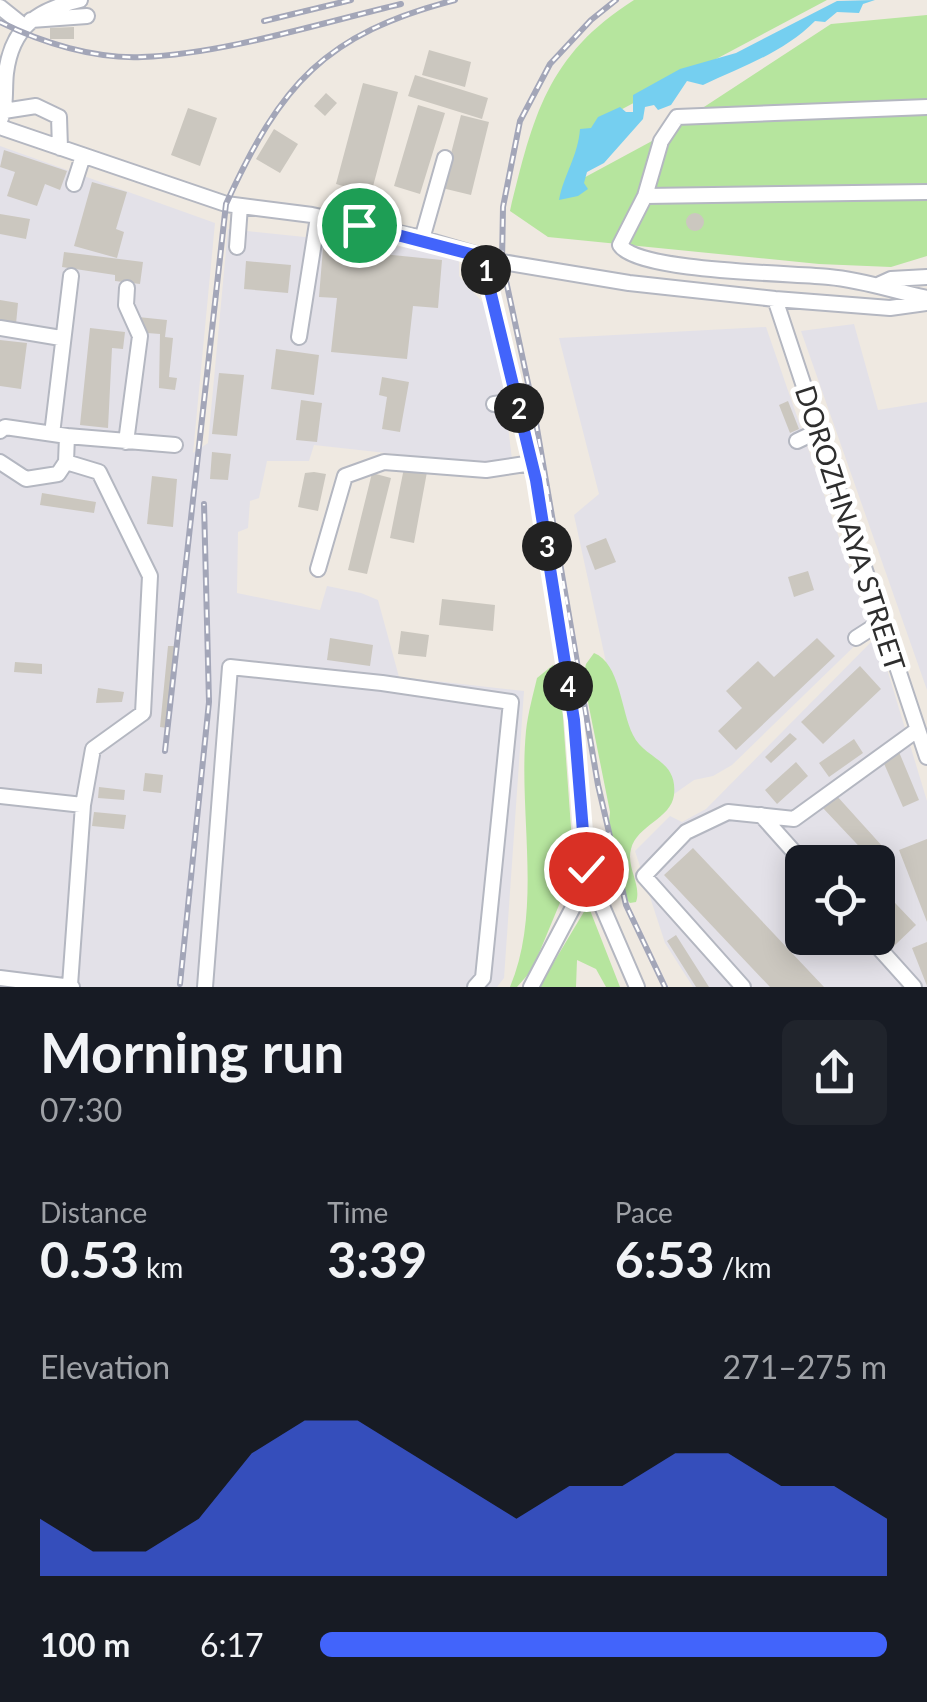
<!DOCTYPE html>
<html lang="en">
<head>
<meta charset="utf-8">
<style>
	body { margin:0; font-family:Lato,sans-serif; background:#20242c; color:#f1f3f6; height:100vh; display:flex; flex-direction:column; font-size:38px; white-space:nowrap }
	* { box-sizing:border-box; margin:0 }
	p { font-size:32px; color:#9ea1a6 }
	.icon { flex:none; width:55px; height:55px; fill:none; stroke:currentColor; stroke-width:2; stroke-linecap:round; stroke-linejoin:round }
	.map { position:relative; height:987px; overflow:hidden }
	.drawer { display:flex; flex-direction:column; background:#171b24; flex:1 }
	.drawer>* { flex:none }
	.controls { position:absolute; left:785px; top:845px; display:grid; gap:20px }
	.controls a { display:grid; place-items:center; width:110px; height:110px; border-radius:15px; background:#171b24; box-shadow:0 5px 25px #0003; font-size:50px }
	.pin { position:absolute; display:grid; place-items:center; width:85px; height:85px; color:#fff; margin:-42px; border:5px solid #fff; border-radius:50%; box-shadow:0 2px 10px #0007 }
	.km { position:absolute; width:50px; height:50px; margin:-25px; border-radius:50%; background:#222; color:#fff; font-size:28px; line-height:50px; text-align:center }
	.round { display:grid; place-items:center; flex:none; width:105px; height:105px; border-radius:15px; background:#20242c }
	.overview { display:flex; align-items:center; justify-content:space-between; height:170px; padding:0 40px }
	h1 { font-size:55px; font-weight:700; line-height:75px }
	.metrics { display:grid; grid-template-columns:repeat(3,1fr); gap:15px; height:170px; padding:10px 40px }
	.metrics div { display:grid; align-content:center }
	.metrics b { font-size:50px; font-weight:700 }
	.metrics small { font-size:28px; font-weight:400 }
	.metrics p { font-size:28px }
	.chart { height:280px; padding:20px 40px }
	.chart p { display:flex; justify-content:space-between }
	.chart svg { width:100%; height:180px; margin-top:10px; fill:#4264fb; opacity:.7 }
	ul { padding:0 40px; list-style:none; font-size:32px }
	li { display:grid; grid-template-columns:160px 120px 1fr; align-items:center; height:75px }
	li i { height:25px; border-radius:12px; background:#4264fb }
	.map>svg:first-child { display:block }
	.industrial { fill:#e3e1e8; fill-rule:evenodd }
	.green { fill:#b6e59e }
	.water { fill:#75cff0 }
	.building { fill:#cbc7bf }
	.lines { fill:none; stroke-linecap:round; stroke-linejoin:round }
	.minor-casing { stroke:#b4b7c1; stroke-width:18 }
	.minor { stroke:#fff; stroke-width:14 }
	.rail-casing { stroke:#a3a6b8; stroke-width:6 }
	.rail { stroke:#fff; stroke-width:2.5; stroke-dasharray:8; stroke-linecap:butt }
	.route-casing { stroke:#fff; stroke-width:20 }
	.route { stroke:#4264fb; stroke-width:12 }
	.labels { text-anchor:middle; dominant-baseline:central; stroke-width:10; stroke-linejoin:round; paint-order:stroke }
	.street-label { font-size:28px; fill:#2e2e2e; stroke:#fff }
</style>
</head>
<body>
<div class="map">
<svg width="927" height="987" viewBox="0 0 927 987">
	<rect width="100%" height="100%" fill="#efe9e1"/>
	<path class="industrial" d="M0,146L215,223L193,453L208,443L228,229L459,253V276L494,315L513,467L314,445L309,461H267L259,498L250,501L248,528L238,532L237,593L320,610L327,586L361,593L378,600L399,677L524,691L504,978L497,987H0Z
		M854,324L878,410L927,402V690L801,331Z
		M766,327L871,630L732,765L713,776L694,780L657,806L625,750L574,515L599,494L559,338Z
		M877,636L927,801V987H693L665,943L635,851L670,816L682,822L706,809ZM802,862H878V938H802Z"/>
	<path class="green" d="M634,0H827L596,123L565,188L652,141L831,24L927,15V256L891,267L819,264L548,237L510,211C533,117 547,55 634,0Z
		M594,653C620,663 621,711 633,735C645,760 678,759 674,795C671,819 637,825 631,849C626,868 642,885 636,902L630,903L611,884L605,864L610,812L583,677L586,664Z
		M553,665L560,676L574,869L532,970L517,987H510C543,908 518,814 526,731C528,713 533,695 537,678Z
		M588,905L620,987H606L596,969L577,960L576,987H539Z"/>
	<path class="water" d="M875,0L863,4L859,13L837,12L825,22L815,21C783,53 743,66 703,85L687,81L671,105L658,110L654,105L645,107L643,119L604,163L587,172L584,183L588,189L578,196L559,200C564,174 578,156 580,129L591,128L598,117L620,107L626,112H633V95L680,69L736,53L837,1Z"/>
	<path class="building" d="M74,27V39H50V28Z
		M429,50L471,62L465,87L422,75Z
		M415,75L488,98L482,119L408,96Z
		M363,83L398,92L371,194L336,184Z
		M326,93L337,103L325,116L314,106Z
		M418,105L445,113L420,194L394,186Z
		M188,108L217,118L200,166L171,155Z
		M461,115L489,122L471,195L442,188Z
		M274,129L298,144L280,173L256,159Z
		M4,150L67,171L60,190L45,184L37,206L7,196L15,172L0,167Z
		M92,182L127,192L116,229L124,232L117,258L74,246Z
		M686 222a9 9 0 1 1 18 0a9 9 0 1 1-18 0Z
		M0,214L30,219L26,239L0,234Z
		M323,248L442,260L438,308L413,306L407,359L331,352L337,298L319,297Z
		M64,252L143,262L140,284L115,281V275L62,267Z
		M246,261L291,265L288,293L244,289Z
		M0,300L18,303L16,324L0,322Z
		M138,317L167,320L165,337L173,338L169,377L177,378L175,390L159,388L160,334L147,333Z
		M90,328L125,332L123,349L112,348L108,428L80,425Z
		M0,340L27,343L21,389L0,386Z
		M276,349L319,355L314,395L271,389Z
		M219,373L244,375L237,436L212,434Z
		M382,377L409,382L400,432L382,429L387,397L379,395Z
		M301,400L322,403L317,442L296,440Z
		M788,401L799,429L790,433L779,405Z
		M212,452L231,454L228,480L210,479Z
		M404,468L427,472L414,543L390,538Z
		M314,472L326,474L318,511L298,507L305,473Z
		M372,473L391,478L367,574L348,570Z
		M152,476L177,479L173,527L147,524Z
		M42,493L96,502L94,513L40,505Z
		M606,538L616,562L595,570L586,546Z
		M808,571L814,590L794,597L788,577Z
		M442,599L495,605L493,631L439,625Z
		M401,631L429,635L426,657L398,654Z
		M330,638L373,645L370,666L327,660Z
		M817,638L835,656L736,750L718,731L742,708L726,691L758,661L774,677Z
		M168,646H175L167,728L160,727Z
		M15,662L42,664V674L14,672Z
		M860,666L881,689L823,744L801,722Z
		M98,688L124,692L122,702L96,703Z
		M790,733L797,739L771,763L765,757Z
		M854,739L863,753L829,777L819,763Z
		M899,752L919,800L903,807L882,759Z
		M796,762L808,776L777,804L765,790Z
		M145,773L163,775L161,793L143,791Z
		M99,787L125,790L124,800L98,798Z
		M836,795L893,858L887,864L893,870L887,876L822,807Z
		M94,812L126,815L124,829L92,826Z
		M927,839V922L899,850Z
		M693,848L824,987H770L664,875Z
		M878,885L916,925L894,946L878,928Z
		M676,935L709,987H696L667,941Z
		M927,942V986L912,948Z"/>
	<g class="lines">
		<g class="minor-casing">
			<path id="minor" d="M0,7L25,27
				M31,20L87,16
				M927,107L677,117L661,141L645,196L620,245C637,272 792,273 829,277C863,280 894,291 927,298
				M4,111L36,106L59,117L60,148
				M0,121C7,105 4,90 6,73C12,26 38,10 80,0
				M0,127L226,204L312,215L413,236L502,262L629,283L775,299L890,308L927,303
				M74,184L83,156
				M645,196L927,192
				M422,239L445,158
				M237,247L240,206
				M482,257L536,480L574,720L586,869L637,987
				M880,284L891,279L927,277
				M775,299L927,757
				M0,328L61,338
				M299,337L318,217
				M494,404L517,401
				M0,431L5,427L67,436L66,462L58,474L26,479L0,462
				M52,434L71,276
				M67,436L175,445
				M797,441L818,431
				M126,442L140,336L126,305L127,288
				M66,462L99,472L150,576L143,713L93,749L83,805L70,985
				M318,569L345,476L384,462L486,470L532,463
				M856,638L881,622
				M0,796L83,805
				M761,815L803,862
				M870,938L914,987
				M0,978L72,987
				M205,987L230,667L382,683L511,702L483,978L475,987
				M531,987L579,896L586,870
				M743,987L644,876L686,832L728,812L794,819L917,730"/>
		</g>
		<use href="#minor" class="minor"/>
		<g class="rail-casing">
			<path id="rail" d="M616,0L591,20L550,64L520,121L503,207L502,262L534,411L598,785L626,905L665,987
				M264,21L351,0
				M0,22C42,43 95,59 142,57C223,54 321,23 401,4
				M165,751L226,204C281,84 324,34 455,0
				M180,984L209,702L204,504"/>
		</g>
		<use href="#rail" class="rail"/>
	</g>
	<g class="lines">
		<g class="route-casing">
			<path id="route" d="M359,225L482,257L536,480L574,720L586,869"/>
		</g>
		<use href="#route" class="route"/>
	</g>
	<g class="labels">
		<g class="street-label">
			<text transform="translate(851 528) rotate(72)">DOROZHNAYA STREET</text>
		</g>
	</g>
</svg>
<div class="controls">
<a><svg class="icon" aria-label="locate" viewBox="0 0 24 24"><circle cx="12" cy="12" r="6"/><path d="M12 2v4M12 18v4M2 12h4M18 12h4"/></svg></a>
</div>
<div class="pin" style="left:359px;top:225px;background:#1e9e55"><svg class="icon" aria-label="arrive" viewBox="0 0 24 24"><path d="M6 21V4h12l-3 4 3 4H6"/></svg></div>
<div class="pin" style="left:586px;top:869px;background:#d93025"><svg class="icon" aria-label="check" viewBox="0 0 24 24"><path d="M5 12l5 5 9-10"/></svg></div>
<b class="km" style="left:486px;top:270px">1</b>
<b class="km" style="left:519px;top:408px">2</b>
<b class="km" style="left:547px;top:546px">3</b>
<b class="km" style="left:568px;top:686px">4</b>
</div>
<section class="drawer">
<div class="overview"><div><h1>Morning run</h1><p>07:30</p></div><a class="round"><svg class="icon" aria-label="share" viewBox="0 0 24 24"><path d="M12 15V3M7 8l5-5 5 5M5 13v7h14v-7"/></svg></a></div>
<div class="metrics">
<div><p>Distance</p><b>0.53<small> km</small></b></div>
<div><p>Time</p><b>3:39</b></div>
<div><p>Pace</p><b>6:53<small> /km</small></b></div>
</div>
<div class="chart"><p><span>Elevation</span>271–275 m</p>
<svg viewBox="0 0 160 44" preserveAspectRatio="none"><path d="M0 44V30L10 38L20 38L30 30L40 14L50 6L60 6L70 14L80 22L90 30L100 22L110 22L120 14L130 14L140 22L150 22L160 30V44z"/></svg>
</div>
<ul>
<li><b>100 m</b>6:17<i style="width:100%"></i></li>
</ul>
</section>
</body>
</html>
